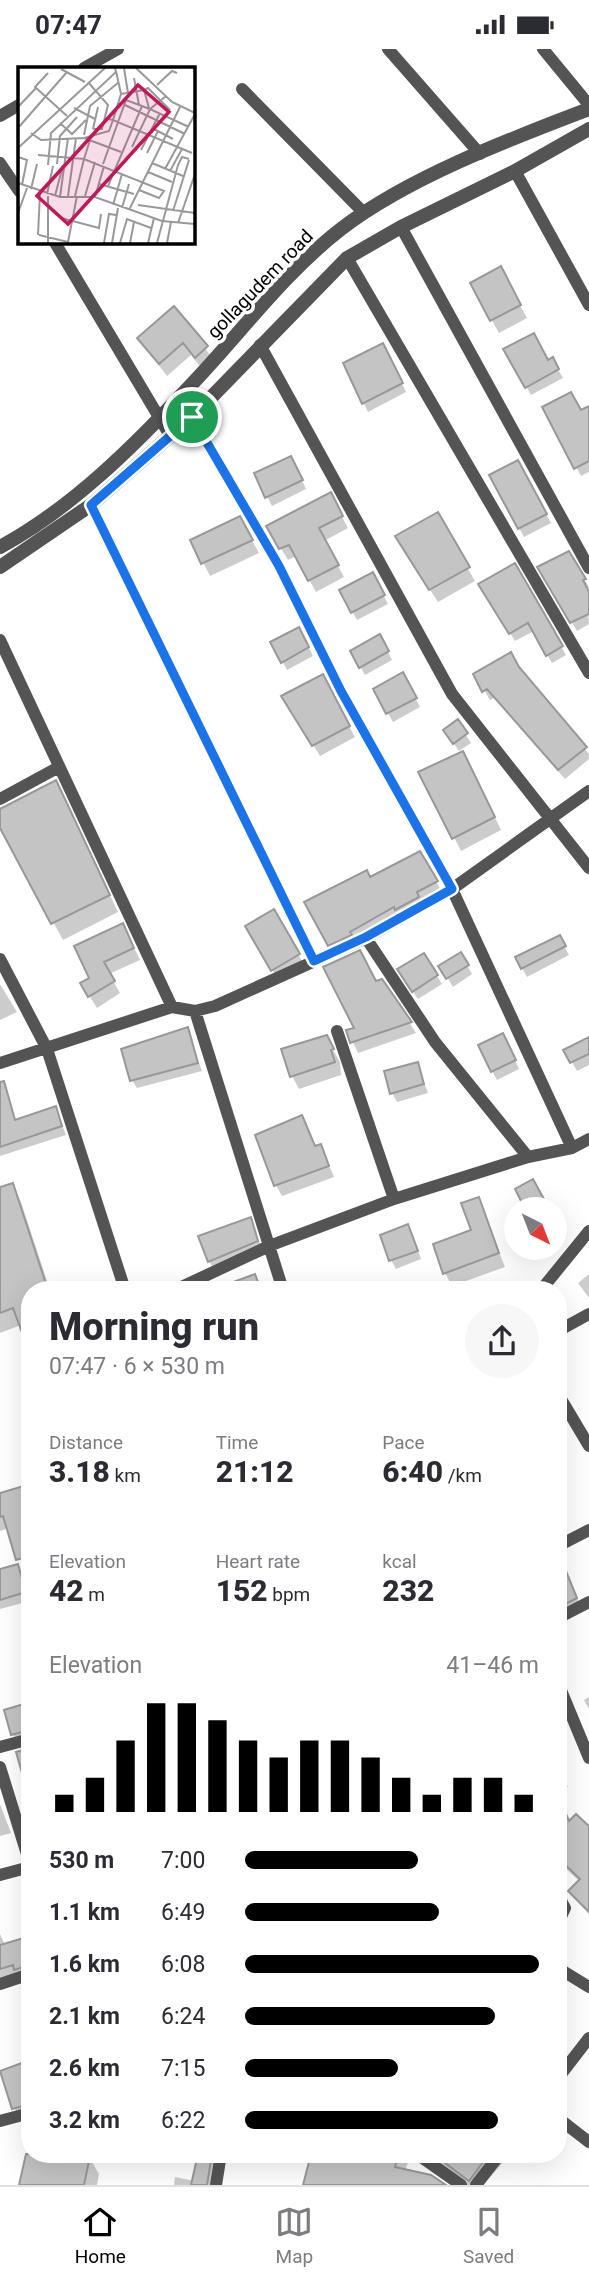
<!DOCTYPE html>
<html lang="en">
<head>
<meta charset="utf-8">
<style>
	body { margin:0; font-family:Roboto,sans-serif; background:#f7f7f7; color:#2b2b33; height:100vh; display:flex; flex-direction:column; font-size:26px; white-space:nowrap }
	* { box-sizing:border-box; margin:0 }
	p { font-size:23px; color:#7c7c81 }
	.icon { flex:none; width:38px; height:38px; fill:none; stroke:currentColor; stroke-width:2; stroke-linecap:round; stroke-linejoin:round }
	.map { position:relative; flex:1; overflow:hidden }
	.details { position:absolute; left:21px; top:1232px; width:546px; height:882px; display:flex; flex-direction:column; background:#fff; border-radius:28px; box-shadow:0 7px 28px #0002 }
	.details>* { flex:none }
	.needle { width:46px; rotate:138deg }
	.tools { position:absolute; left:504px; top:1148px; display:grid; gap:14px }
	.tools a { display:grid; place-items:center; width:63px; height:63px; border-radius:50%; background:#fff; box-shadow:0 7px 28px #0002; font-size:35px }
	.pin { position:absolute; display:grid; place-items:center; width:60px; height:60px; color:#fff; margin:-30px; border:4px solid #fff; border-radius:50%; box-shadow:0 2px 7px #0007 }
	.round { display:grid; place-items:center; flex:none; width:74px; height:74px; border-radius:37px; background:#f7f7f7 }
	.summary { display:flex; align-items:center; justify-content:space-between; height:119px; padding:0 28px }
	h1 { font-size:38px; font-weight:800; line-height:52px }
	.figures { display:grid; grid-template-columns:repeat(3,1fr); gap:10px; height:119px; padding:7px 28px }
	.figures div { display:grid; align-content:center }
	.figures b { font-size:30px; font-weight:800 }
	.figures small { font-size:19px; font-weight:400 }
	.figures p { font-size:19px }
	.chart { height:196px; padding:14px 28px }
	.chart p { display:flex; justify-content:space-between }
	.chart svg { width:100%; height:126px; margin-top:7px; stroke:#000; stroke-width:6 }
	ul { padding:0 28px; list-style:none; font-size:23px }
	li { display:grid; grid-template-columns:112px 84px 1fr; align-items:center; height:52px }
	li i { height:18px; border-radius:9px; background:#000 }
	.status { display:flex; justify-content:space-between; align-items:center; height:49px; padding:0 35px; background:#fff; direction:ltr }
	.status svg { height:19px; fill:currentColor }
	.menu { display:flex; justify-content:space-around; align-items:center; height:98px; border-top:2px solid #e1e1e2; background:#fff; font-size:19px; color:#7c7c81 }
	.menu a { display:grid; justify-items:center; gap:4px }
	.menu .current { color:#000 }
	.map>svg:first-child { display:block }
	.shadow { fill:#0003 }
	.building { fill:#c4c4c4; stroke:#989898; stroke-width:2 }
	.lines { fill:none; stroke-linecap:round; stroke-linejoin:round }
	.minor { stroke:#545454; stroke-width:12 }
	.tertiary { stroke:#545454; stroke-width:14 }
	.route-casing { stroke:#fff; stroke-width:14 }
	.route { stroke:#1a73e8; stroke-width:9 }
	.labels { text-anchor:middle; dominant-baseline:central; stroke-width:7; stroke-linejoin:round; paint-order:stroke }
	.street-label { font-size:19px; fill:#000; stroke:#fff }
	.inset-road { fill:none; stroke:#999; stroke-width:2 }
	.view { fill:#c2185b; fill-opacity:0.15; stroke:#c2185b; stroke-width:3.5 }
	.inset-edge { fill:none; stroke:#000; stroke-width:3.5 }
</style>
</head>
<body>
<div class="status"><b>07:47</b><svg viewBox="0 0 49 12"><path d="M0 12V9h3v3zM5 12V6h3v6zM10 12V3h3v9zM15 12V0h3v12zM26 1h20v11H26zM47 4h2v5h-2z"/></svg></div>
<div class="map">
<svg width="589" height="2136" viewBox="0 0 589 2136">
	<rect width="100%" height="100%" fill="#fff"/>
	<path class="shadow" d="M500,220L527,269L499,284L472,235Z
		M174,259L214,311L203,321L191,306L167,327L139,290Z
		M506,300L548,313L552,310L563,329L531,346Z
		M387,304L406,343L368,363L345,315Z
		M545,359L580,364L589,361V423L581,427Z
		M518,413L551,474L524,488L491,427Z
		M295,417L306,440L272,457L256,425Z
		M330,445L348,479L324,492L344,528L316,543L296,507L288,511L268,478Z
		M437,466L475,532L438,553L397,488Z
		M239,469L259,504L210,527L192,491Z
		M568,504L589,538L586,540L589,575L577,582L540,519Z
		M514,517L566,606L552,614L534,582L515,592L480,536Z
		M372,525L388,555L357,571L341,542Z
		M380,588L392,611L365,626L352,603Z
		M304,589L313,607L287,621L273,594Z
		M519,620L589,705V710L565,730L494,649L490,651L475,626Z
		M403,626L420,658L393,673L375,641Z
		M322,628L355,688L320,707L284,648Z
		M457,672L471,694L459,702L450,689Z
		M470,717L501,781L461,802L421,724Z
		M65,751L118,863L63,891L0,775V762Z
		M420,804L442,843L335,906L306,854L370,830Z
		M274,863L306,919L280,934L248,878Z
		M129,888L140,911L109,925L120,944L97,959L82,935L91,929L76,898Z
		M559,888L569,906L527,928L517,909Z
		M424,906L442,935L418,950L404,929Z
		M461,906L472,925L453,938L441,918Z
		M382,932L416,984L358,1004L348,982L356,980Z
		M0,935L17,963L0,971Z
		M187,981L202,1022L137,1039L132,1031Z
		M326,988L340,1013L341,1026L299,1040L292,1027Z
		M589,990V1016L577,1022L566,1002Z
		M507,995L519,1020L497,1031L492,1022Z
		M417,1015L428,1044L397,1053L392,1044Z
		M4,1038L16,1072L55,1059L66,1086L0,1107V1039Z
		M321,1097L334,1128L282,1147L276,1136Z
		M533,1133L547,1160H527L517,1140Z
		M12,1136L21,1153L50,1241H30V1302L21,1276L0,1284V1140Z
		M478,1150L505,1218L452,1237L445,1224L473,1182Z
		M250,1170L265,1206L217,1225L209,1212Z
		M412,1186L421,1210L396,1220L391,1211Z
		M589,1225V1249L578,1234Z
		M30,1435V1520L25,1522L9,1479L0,1482V1445Z
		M17,1517L30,1552L0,1560V1522Z
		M558,1523L569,1529L581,1558L558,1571Z
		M589,1648V1660L584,1651Z
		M30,1655V1696L20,1698L13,1685Z
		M558,1716L568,1738L558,1742Z
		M558,1744L570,1774L589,1780V1865L570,1842L580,1833L558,1812Z
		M0,1755L11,1784L0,1787Z
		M0,1885L5,1896L30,1889V1929L0,1932Z
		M30,2013V2067L19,2069L0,2024Z
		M29,2096L30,2105L89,2108L99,2125L97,2136H21Z
		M200,2105H222L216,2136H174L175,2128L194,2132Z
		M313,2105H411L405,2122L440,2136H305Z
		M421,2105H503L506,2110L483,2136H465Z"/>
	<path class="building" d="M501,217L521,256L490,272L470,234Z
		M174,257L208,297L195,309L183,294L159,315L137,289Z
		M534,284L548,311L553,308L559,320L525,339L503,300Z
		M383,294L403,334L362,355L343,314Z
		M571,343L581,361L589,357V412L574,420L542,358Z
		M291,407L303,431L265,449L254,424Z
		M518,411L547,465L518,480L489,426Z
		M331,443L343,467L319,479L339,516L308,532L289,496L279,500L266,477Z
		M438,463L470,518L429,541L395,487Z
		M240,467L253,491L201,515L190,491Z
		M569,502L586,530L583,531L589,543V565L570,574L537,518Z
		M515,514L563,597L546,607L528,574L509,585L478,535Z
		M373,523L385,546L351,564L339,541Z
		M299,578L309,598L281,614L270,593Z
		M380,585L389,602L359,619L350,602Z
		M511,603L519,618L587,698L558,721L487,640L482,643L473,625Z
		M403,623L417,649L386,665L373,640Z
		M323,625L350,677L312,697L281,647Z
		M458,670L468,684L453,695L443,681Z
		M463,702L495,768L452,790L418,723Z
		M56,731L110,846L51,875L0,779V760Z
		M420,802L438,832L417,843L419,848L395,861L394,858L350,883L352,886L328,897L304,853L367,821L370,828Z
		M274,860L300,905L271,922L245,877Z
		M123,874L134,899L104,913L115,932L88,948L80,934L89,929L74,897Z
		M560,886L566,897L521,920L515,908Z
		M360,901L376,932L382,930L412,973L350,994L346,981L354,979L323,918Z
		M461,903L469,916L446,930L438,917Z
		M424,904L438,926L412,943L397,920Z
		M188,978L198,1014L130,1032L121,1000Z
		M503,984L516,1011L491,1023L478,996Z
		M327,986L334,1000L331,1001L335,1013L290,1028L281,1000Z
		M589,988V1005L570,1014L563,1001Z
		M418,1013L424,1035L390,1045L384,1022Z
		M4,1032L15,1071L56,1057L62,1077L0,1098V1033Z
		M302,1066L315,1097L321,1095L329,1117L274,1137L255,1086Z
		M533,1130L546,1154L525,1160L515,1140Z
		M13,1134L48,1241H30L28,1300L13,1259L0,1264V1138Z
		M479,1148L499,1204L443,1225L433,1195L471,1181L461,1154Z
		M251,1168L258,1192L208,1213L198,1187Z
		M408,1175L418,1202L389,1212L380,1186Z
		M255,1225L261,1241H217V1239Z
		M30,1435V1507L16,1511L3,1467L0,1468V1444Z
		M559,1505L577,1549L558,1559V1506Z
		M18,1515L26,1543L0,1551V1520Z
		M30,1653V1681L11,1686L4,1661Z
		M30,1699V1738H26L16,1703Z
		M558,1746L569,1772L576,1765L589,1777V1863L568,1842L580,1830L558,1809Z
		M30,1887V1916L14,1921L13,1916L0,1920V1896Z
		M30,2011V2055L12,2060L0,2022Z
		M26,2105L90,2107L84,2136H19Z
		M198,2105H212L207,2136H191Z
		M311,2105H399L395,2118L431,2126L446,2136H303Z
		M433,2105H489L469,2132Z"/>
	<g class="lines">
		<path class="minor" d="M388,0L480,105
			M543,0L589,56
			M84,19L118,0
			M242,40L364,164
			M0,67L19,56
			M0,114L19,142
			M515,122L589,256
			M401,178L589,519
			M54,192L169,385
			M347,209L589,624
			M260,296L452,645L589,819
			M91,456L314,912
			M0,591L172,958
			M0,750L59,718
			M366,889L435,993L528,1108
			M0,910L47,1000L125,1241
			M195,962L283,1241
			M337,982L394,1150
			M0,1014L172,958L195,962L215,957L366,889L452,840L341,642L279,517L192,368
			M572,1099L452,840L589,742
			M175,1241L269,1197L394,1150L528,1108L572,1099L589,1090
			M541,1241L589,1182
			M558,1282L589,1265
			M558,1345L589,1397
			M558,1497L589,1481
			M558,1569L589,1553
			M558,1634L589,1709
			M0,1698L30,1690
			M0,1718L30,1815
			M0,1826L30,1818
			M558,1846L565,1859L558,1874
			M558,1919L589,1938
			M0,1935L30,1925
			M558,2029L589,1989
			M558,2069L589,2093
			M0,2072L30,2064
			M417,2105L461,2136
			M216,2136L221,2105
			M476,2136L500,2105"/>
		<path class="tertiary" d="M0,498C72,459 134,397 190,337C240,285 283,225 341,180C407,129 510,90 589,60
			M0,518L91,456L192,368L347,209L401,178L515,122L589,80"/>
	</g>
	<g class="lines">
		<g class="route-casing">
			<path id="route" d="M192,368L279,517L341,642L452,840L366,888L314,912L91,456Z"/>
		</g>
		<use href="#route" class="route"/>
	</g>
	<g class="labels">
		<g class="street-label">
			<text transform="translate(260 235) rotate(-46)">gollagudem road</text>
		</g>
	</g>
	<g transform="translate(18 18)">
		<rect width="177" height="177" fill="#fff"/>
		<path class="inset-road" d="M106,1L110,26M118,1L154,35L177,46M43,2L67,15M30,6L17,20L49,49M116,11L121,38M70,15L90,38L84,62H75M139,18L154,4L159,6M126,23L130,21L152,43M103,27L126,23L131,41M107,38L167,67M0,40L18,21M56,41L77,52M86,51L95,53L103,27L98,4M42,56L54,67L68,53M0,61L49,5M134,61L155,72M75,62L80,40M13,66L23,73L66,71L91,64L95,53L174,86M66,68L72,39L101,15M66,71L103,85M114,80L132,42L171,60M0,81L87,1M123,83L142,46M129,86L140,64M20,88L66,92L72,73M0,90L9,93L4,118M134,96L165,109M39,97L42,69L59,50M85,97L108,33L124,39M30,98L33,66L98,5L97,1M147,102L177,47M152,104L164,82M130,105L154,115M0,116L42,130H77L144,154L177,157M81,117L116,127M90,119L124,39L132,42L148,29M13,122L19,97M29,127L35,99M30,129V176M37,129L45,98M50,129L58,71M57,129L66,92L146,124L141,131L121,123M67,129L77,95M42,130L50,71M77,130L86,99M95,138L104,107M120,138L177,146M104,141L111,117M111,143L162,40M155,144L171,93M0,146L9,121M43,151L81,161L83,147M160,156L177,107M20,168L22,126M21,168L50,175L59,129M86,176L91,147L98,148M94,176L100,141M102,176L109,152L133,161M112,176L116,155M130,176L136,151M139,176L160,98L164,90L171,92M149,176L153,155"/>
		<path class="view" d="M120,18L151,45L50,157L19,129Z"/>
		<rect width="177" height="177" class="inset-edge"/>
	</g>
</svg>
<div class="tools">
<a><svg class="needle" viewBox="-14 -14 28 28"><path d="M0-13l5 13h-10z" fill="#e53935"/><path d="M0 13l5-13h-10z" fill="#7c7c81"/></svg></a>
</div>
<div class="pin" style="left:192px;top:368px;background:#1e9e55"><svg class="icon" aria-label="arrive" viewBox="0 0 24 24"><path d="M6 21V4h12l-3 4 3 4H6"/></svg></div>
<section class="details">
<div class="summary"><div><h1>Morning run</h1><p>07:47 · 6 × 530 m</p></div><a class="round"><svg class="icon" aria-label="share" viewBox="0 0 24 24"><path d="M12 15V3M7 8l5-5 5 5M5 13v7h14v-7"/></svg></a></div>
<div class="figures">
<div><p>Distance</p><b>3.18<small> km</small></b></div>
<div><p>Time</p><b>21:12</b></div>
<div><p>Pace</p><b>6:40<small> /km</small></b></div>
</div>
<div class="figures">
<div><p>Elevation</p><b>42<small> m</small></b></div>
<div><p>Heart rate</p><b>152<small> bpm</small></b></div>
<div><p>kcal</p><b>232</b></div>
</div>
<div class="chart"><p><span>Elevation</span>41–46 m</p>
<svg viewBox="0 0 160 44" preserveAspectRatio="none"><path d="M5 44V38M15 44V32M25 44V19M35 44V6M45 44V6M55 44V12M65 44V19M75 44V25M85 44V19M95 44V19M105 44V25M115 44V32M125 44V38M135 44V32M145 44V32M155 44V38"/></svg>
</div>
<ul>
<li><b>530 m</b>7:00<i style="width:59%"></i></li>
<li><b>1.1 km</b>6:49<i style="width:66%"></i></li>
<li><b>1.6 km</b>6:08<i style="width:100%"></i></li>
<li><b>2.1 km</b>6:24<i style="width:85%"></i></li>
<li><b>2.6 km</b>7:15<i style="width:52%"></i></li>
<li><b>3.2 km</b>6:22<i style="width:86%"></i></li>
</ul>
</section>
</div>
<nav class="menu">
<a class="current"><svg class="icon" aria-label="home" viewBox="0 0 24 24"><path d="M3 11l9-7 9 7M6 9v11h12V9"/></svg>Home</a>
<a><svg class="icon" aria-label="map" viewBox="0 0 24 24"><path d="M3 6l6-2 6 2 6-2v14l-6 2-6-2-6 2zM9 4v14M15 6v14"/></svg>Map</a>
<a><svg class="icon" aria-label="saved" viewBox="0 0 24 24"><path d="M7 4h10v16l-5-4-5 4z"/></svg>Saved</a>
</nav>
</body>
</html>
